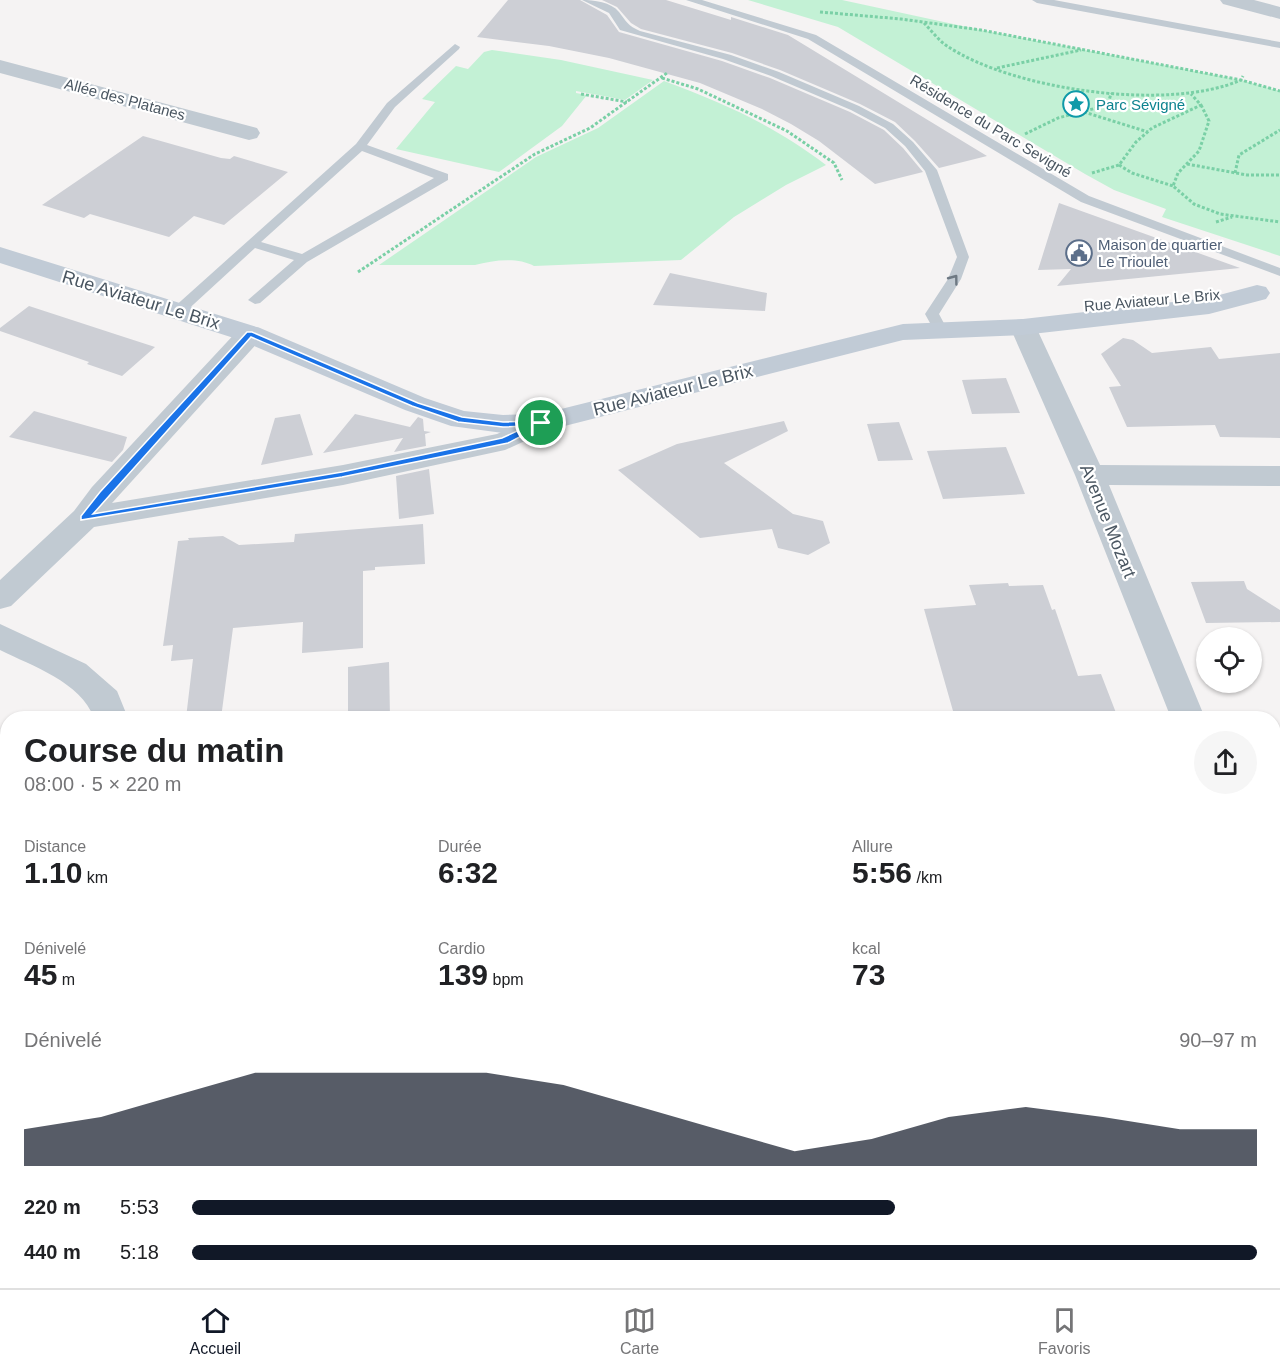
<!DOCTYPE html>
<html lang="fr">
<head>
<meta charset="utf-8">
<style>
	body { margin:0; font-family:Helvetica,sans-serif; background:#f6f6f6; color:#202124; height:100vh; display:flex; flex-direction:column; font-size:22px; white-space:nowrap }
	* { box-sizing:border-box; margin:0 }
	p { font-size:20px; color:#757577 }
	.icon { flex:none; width:33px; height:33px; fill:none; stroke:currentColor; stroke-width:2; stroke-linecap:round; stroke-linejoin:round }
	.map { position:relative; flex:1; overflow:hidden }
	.panel { position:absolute; left:0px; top:711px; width:1281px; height:578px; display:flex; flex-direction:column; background:#fff; border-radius:24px 24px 0 0; box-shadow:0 2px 4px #0004 }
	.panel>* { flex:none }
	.tools { position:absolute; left:1196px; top:627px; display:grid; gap:12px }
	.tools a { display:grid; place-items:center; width:66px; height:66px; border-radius:50%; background:#fff; box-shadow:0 2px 4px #0004; font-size:30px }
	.pin { position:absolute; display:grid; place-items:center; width:51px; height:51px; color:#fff; margin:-26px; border:3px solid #fff; border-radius:50%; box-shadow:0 2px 6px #0007 }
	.round { display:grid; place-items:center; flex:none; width:63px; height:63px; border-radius:32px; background:#f6f6f6 }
	.summary { display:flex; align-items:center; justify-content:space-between; height:102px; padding:0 24px }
	h1 { font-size:33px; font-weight:700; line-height:45px }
	.stats { display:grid; grid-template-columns:repeat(3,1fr); gap:9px; height:102px; padding:6px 24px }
	.stats div { display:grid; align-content:center }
	.stats b { font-size:30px; font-weight:700 }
	.stats small { font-size:16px; font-weight:400 }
	.stats p { font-size:16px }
	.chart { height:168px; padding:12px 24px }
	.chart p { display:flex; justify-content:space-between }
	.chart svg { width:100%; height:108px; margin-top:6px; fill:#111827; opacity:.7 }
	ul { padding:0 24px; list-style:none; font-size:20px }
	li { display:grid; grid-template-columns:96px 72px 1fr; align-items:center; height:45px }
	li i { height:15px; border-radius:8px; background:#111827 }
	.tab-bar { display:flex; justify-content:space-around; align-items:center; height:84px; border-top:2px solid #e0e0e0; background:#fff; font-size:16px; color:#757577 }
	.tab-bar a { display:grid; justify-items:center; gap:3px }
	.tab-bar .active { color:#111827 }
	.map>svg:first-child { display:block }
	.green { fill:#c3f1d5 }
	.building { fill:#cdcfd5 }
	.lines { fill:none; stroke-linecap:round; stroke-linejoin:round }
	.path { stroke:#7ad0a6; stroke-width:3; stroke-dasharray:3 2; stroke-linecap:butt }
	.service { fill:#c1cad2; fill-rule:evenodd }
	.minor { fill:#c1cad2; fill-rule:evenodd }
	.secondary { fill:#c1cbd6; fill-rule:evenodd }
	.oneway { stroke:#6e7983 }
	.route { fill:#1a73e8; stroke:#fff; stroke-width:1.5; fill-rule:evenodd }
	.labels { text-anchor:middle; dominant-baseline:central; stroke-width:4.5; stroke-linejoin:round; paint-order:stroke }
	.far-street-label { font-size:15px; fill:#4a5661; stroke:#fff }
	.far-culture-label { font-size:15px; fill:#0d838f; stroke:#fff; text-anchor:start }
	.far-service-label { font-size:15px; fill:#4e5e75; stroke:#fff; text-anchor:start }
	.street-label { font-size:18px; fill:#4a5661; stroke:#fff }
</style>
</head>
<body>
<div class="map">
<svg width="1280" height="1288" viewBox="0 0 1280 1288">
	<rect width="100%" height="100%" fill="#f5f3f3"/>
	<path class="green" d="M748,0H842L981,30L1241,80L1280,91V256L1162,217L1166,209L1114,190L1085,174L838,27Z
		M492,50L561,60L653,80L625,100L576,91V93L587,95L562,126L499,172L396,149L435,102L422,99L456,66L468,69L484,52Z
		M664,81C724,103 775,126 826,165L786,185L734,217L681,260L534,266C518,257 493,260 475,265H379L536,157L598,128Z"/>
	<path class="building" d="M508,0H580L607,15L619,32L722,61L770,78L850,112L884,130L903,148L923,172L875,184L819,141L791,124L762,109L700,83L609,58L549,46L477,37Z
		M602,0H666L731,20V17L788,35L987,156L939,168L915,141L895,122L860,104L780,70L732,53L641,29L631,23L617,7Z
		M143,136L221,158L230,159L234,156L288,172L224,225L194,216L169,237L90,214L84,218L42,205Z
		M1059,203L1240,268L1057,286L1071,269L1038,270Z
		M670,273L767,293L765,311L653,305Z
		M29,306L121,336L155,347L122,376L87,364L89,362L0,331V328Z
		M1123,338L1133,340L1152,353L1211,347L1219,359L1280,353V438L1220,437L1215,425L1127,427L1109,387L1121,386L1101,354Z
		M1006,378L1020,413L972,414L962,380Z
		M34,411L127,437L123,450L112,462L9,437Z
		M300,414L313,455L261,465L275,418Z
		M355,414L410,427L418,417L423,419L424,431L431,432L425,434L426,446L394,452L403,438L323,453Z
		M784,421L788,431L724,463L793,514L823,521L830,543L808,555L778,548L772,529L700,538L618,470L677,444Z
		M899,422L913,460L878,461L867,424Z
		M1006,447L1025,494L943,499L927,451Z
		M429,469L434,514L399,519L396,476Z
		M423,524L425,564L375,567V570L363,571V648L302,653L303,622L233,628L221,718H186L193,659L171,661L173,645L163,646L178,541L189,540L188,538L223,536L239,545L294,542L295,534Z
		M1244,581L1247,589L1280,610V622L1206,623L1191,582Z
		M1008,583L1009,586L1043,585L1052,610L1055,609L1078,676L1101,674L1118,718H955L924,609L976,605L969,585Z
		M389,662L390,718H348V667Z"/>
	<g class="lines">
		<path class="path" d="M820,12L901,19L981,30L1241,80L1280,91
			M924,23C931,30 938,40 947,46C1013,90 1168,112 1241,80L1243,76
			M997,68L1081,50
			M662,78L698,89L787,131L834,163L842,180
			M581,94L627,102
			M1201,105L1209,121L1199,151L1178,173L1173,186L1194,204L1220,214L1280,222
			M1084,112L1148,132
			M1025,134L1058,118L1108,105L1111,93
			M1187,164L1247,175H1280
			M1119,165L1132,173L1173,186
			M1092,173L1119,165L1136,142L1152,128L1201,105L1191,94
			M1235,173L1239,155L1280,130
			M1216,222L1232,217
			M358,272L535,154L590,128L667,73"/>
		<path class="service" d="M582,0C594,0 611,2 619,12C626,21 628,26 640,31L731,55L779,72L859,106L893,124L913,142L937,170L969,257L961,279L939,314L947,329L945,332H935L925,314L948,279L957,257L925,171L905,146L885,128L851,110L771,76L723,59L620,30L609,13Z
			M686,0H702L816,35L1089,196L1280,268V276L1081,202L808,39Z
			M1032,0H1054L1280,42V48L1037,3Z
			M455,44L460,47L459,49L395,107L367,145L448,174V180L307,262L260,303L255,304L248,300L294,260L255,248L182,315H172L170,312L172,309L356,144L387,103ZM362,151L434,178L302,254L261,242Z
			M1274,910L1280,912V970L1274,968Z"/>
		<path class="minor" d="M1220,0H1254L1280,7V19L1223,4Z
			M0,60L257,128L260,133L257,138L249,140L0,73Z
			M1023,319L1032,321L1036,327L1100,465L1280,466V486L1109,485L1205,718H1171L1075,475L1010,327L1014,321Z
			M250,326L260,328L263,334L260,340L112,503L343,465L497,434L541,414L551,417L555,423L551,429L505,450L343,485L94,527L11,606L0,609V580L74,511L92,487L240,328Z
			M0,624L86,664L117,691L128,718H94C81,682 32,666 0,650Z
			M1274,899L1280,901V936L1274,934Z
			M38,1281H84L83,1288H37Z"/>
		<path class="secondary" d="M0,247L260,328L425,398L464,411L503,415L541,414L903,324L1023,319L1208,298L1257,285L1266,287L1270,293L1266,299L1209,314L1023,335L903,340L541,432L503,433L451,426L405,410L240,340L0,263Z"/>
	</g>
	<defs><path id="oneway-chevron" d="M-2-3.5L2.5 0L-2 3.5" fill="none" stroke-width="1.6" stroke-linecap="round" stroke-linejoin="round" transform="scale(1.5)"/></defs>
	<use class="oneway" href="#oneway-chevron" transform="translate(954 279) rotate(-53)"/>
	<path class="route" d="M247,332H252L418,403L462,417L503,422L541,421L546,423L508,443L342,477L81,520V516L100,492ZM251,337L412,406L458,422L503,427L528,426L502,438L342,472L93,514Z"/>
	<defs>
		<g id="sight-ring" transform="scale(1.35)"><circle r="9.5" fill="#fff" stroke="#0f9aa8" stroke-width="1.5"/><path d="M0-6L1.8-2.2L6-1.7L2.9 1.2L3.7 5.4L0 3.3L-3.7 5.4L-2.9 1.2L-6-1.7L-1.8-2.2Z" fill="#0f9aa8"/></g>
		<g id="civic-ring" transform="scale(1.35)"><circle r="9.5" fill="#fff" stroke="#5c6f8a" stroke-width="1.5"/><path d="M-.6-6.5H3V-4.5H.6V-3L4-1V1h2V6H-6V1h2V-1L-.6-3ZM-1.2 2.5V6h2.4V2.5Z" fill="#5c6f8a"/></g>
	</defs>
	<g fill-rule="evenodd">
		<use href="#sight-ring" x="1076" y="104"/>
		<use href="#civic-ring" x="1079" y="253"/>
	</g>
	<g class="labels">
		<g class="far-street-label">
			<text transform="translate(125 99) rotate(15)">Allée des Platanes</text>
			<text transform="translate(991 126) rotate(31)">Résidence du Parc Sevigné</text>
			<text transform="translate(1152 300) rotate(-5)">Rue Aviateur Le Brix</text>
		</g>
		<g class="far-culture-label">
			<text x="1096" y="104">Parc Sévigné</text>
		</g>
		<g class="far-service-label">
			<text x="1098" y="244">Maison de quartier<tspan x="1098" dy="17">Le Trioulet</tspan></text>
		</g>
		<g class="street-label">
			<text transform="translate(141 300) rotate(17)">Rue Aviateur Le Brix</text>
			<text transform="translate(673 390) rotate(-14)">Rue Aviateur Le Brix</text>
			<text transform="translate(1108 521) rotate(68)">Avenue Mozart</text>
		</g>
	</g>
</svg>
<div class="tools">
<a><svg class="icon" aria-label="locate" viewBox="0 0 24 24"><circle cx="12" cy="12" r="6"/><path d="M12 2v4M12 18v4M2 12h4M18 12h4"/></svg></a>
</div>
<div class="pin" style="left:541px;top:423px;background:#1e9e55"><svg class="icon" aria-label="arrive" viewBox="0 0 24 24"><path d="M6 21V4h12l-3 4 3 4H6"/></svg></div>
<section class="panel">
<div class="summary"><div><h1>Course du matin</h1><p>08:00 · 5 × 220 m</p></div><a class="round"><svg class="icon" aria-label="share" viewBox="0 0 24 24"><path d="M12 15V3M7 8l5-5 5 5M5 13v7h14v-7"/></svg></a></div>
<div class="stats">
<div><p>Distance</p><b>1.10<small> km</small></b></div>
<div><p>Durée</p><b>6:32</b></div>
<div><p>Allure</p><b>5:56<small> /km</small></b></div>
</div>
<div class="stats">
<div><p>Dénivelé</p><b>45<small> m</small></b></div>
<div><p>Cardio</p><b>139<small> bpm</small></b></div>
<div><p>kcal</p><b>73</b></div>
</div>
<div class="chart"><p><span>Dénivelé</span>90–97 m</p>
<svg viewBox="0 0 160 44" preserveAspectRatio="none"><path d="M0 44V29L10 24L20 15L30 6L40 6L50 6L60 6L70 11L80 20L90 29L100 38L110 33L120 24L130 20L140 24L150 29L160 29V44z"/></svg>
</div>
<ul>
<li><b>220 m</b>5:53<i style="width:66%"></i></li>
<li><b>440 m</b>5:18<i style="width:100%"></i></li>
</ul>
</section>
</div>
<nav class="tab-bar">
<a class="active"><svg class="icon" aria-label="home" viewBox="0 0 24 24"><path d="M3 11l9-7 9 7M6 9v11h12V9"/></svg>Accueil</a>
<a><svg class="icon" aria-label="map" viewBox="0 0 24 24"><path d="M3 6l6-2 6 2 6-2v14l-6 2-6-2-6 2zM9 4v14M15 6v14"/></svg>Carte</a>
<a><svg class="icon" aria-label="saved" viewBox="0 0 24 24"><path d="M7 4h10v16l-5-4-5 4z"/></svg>Favoris</a>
</nav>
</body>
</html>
